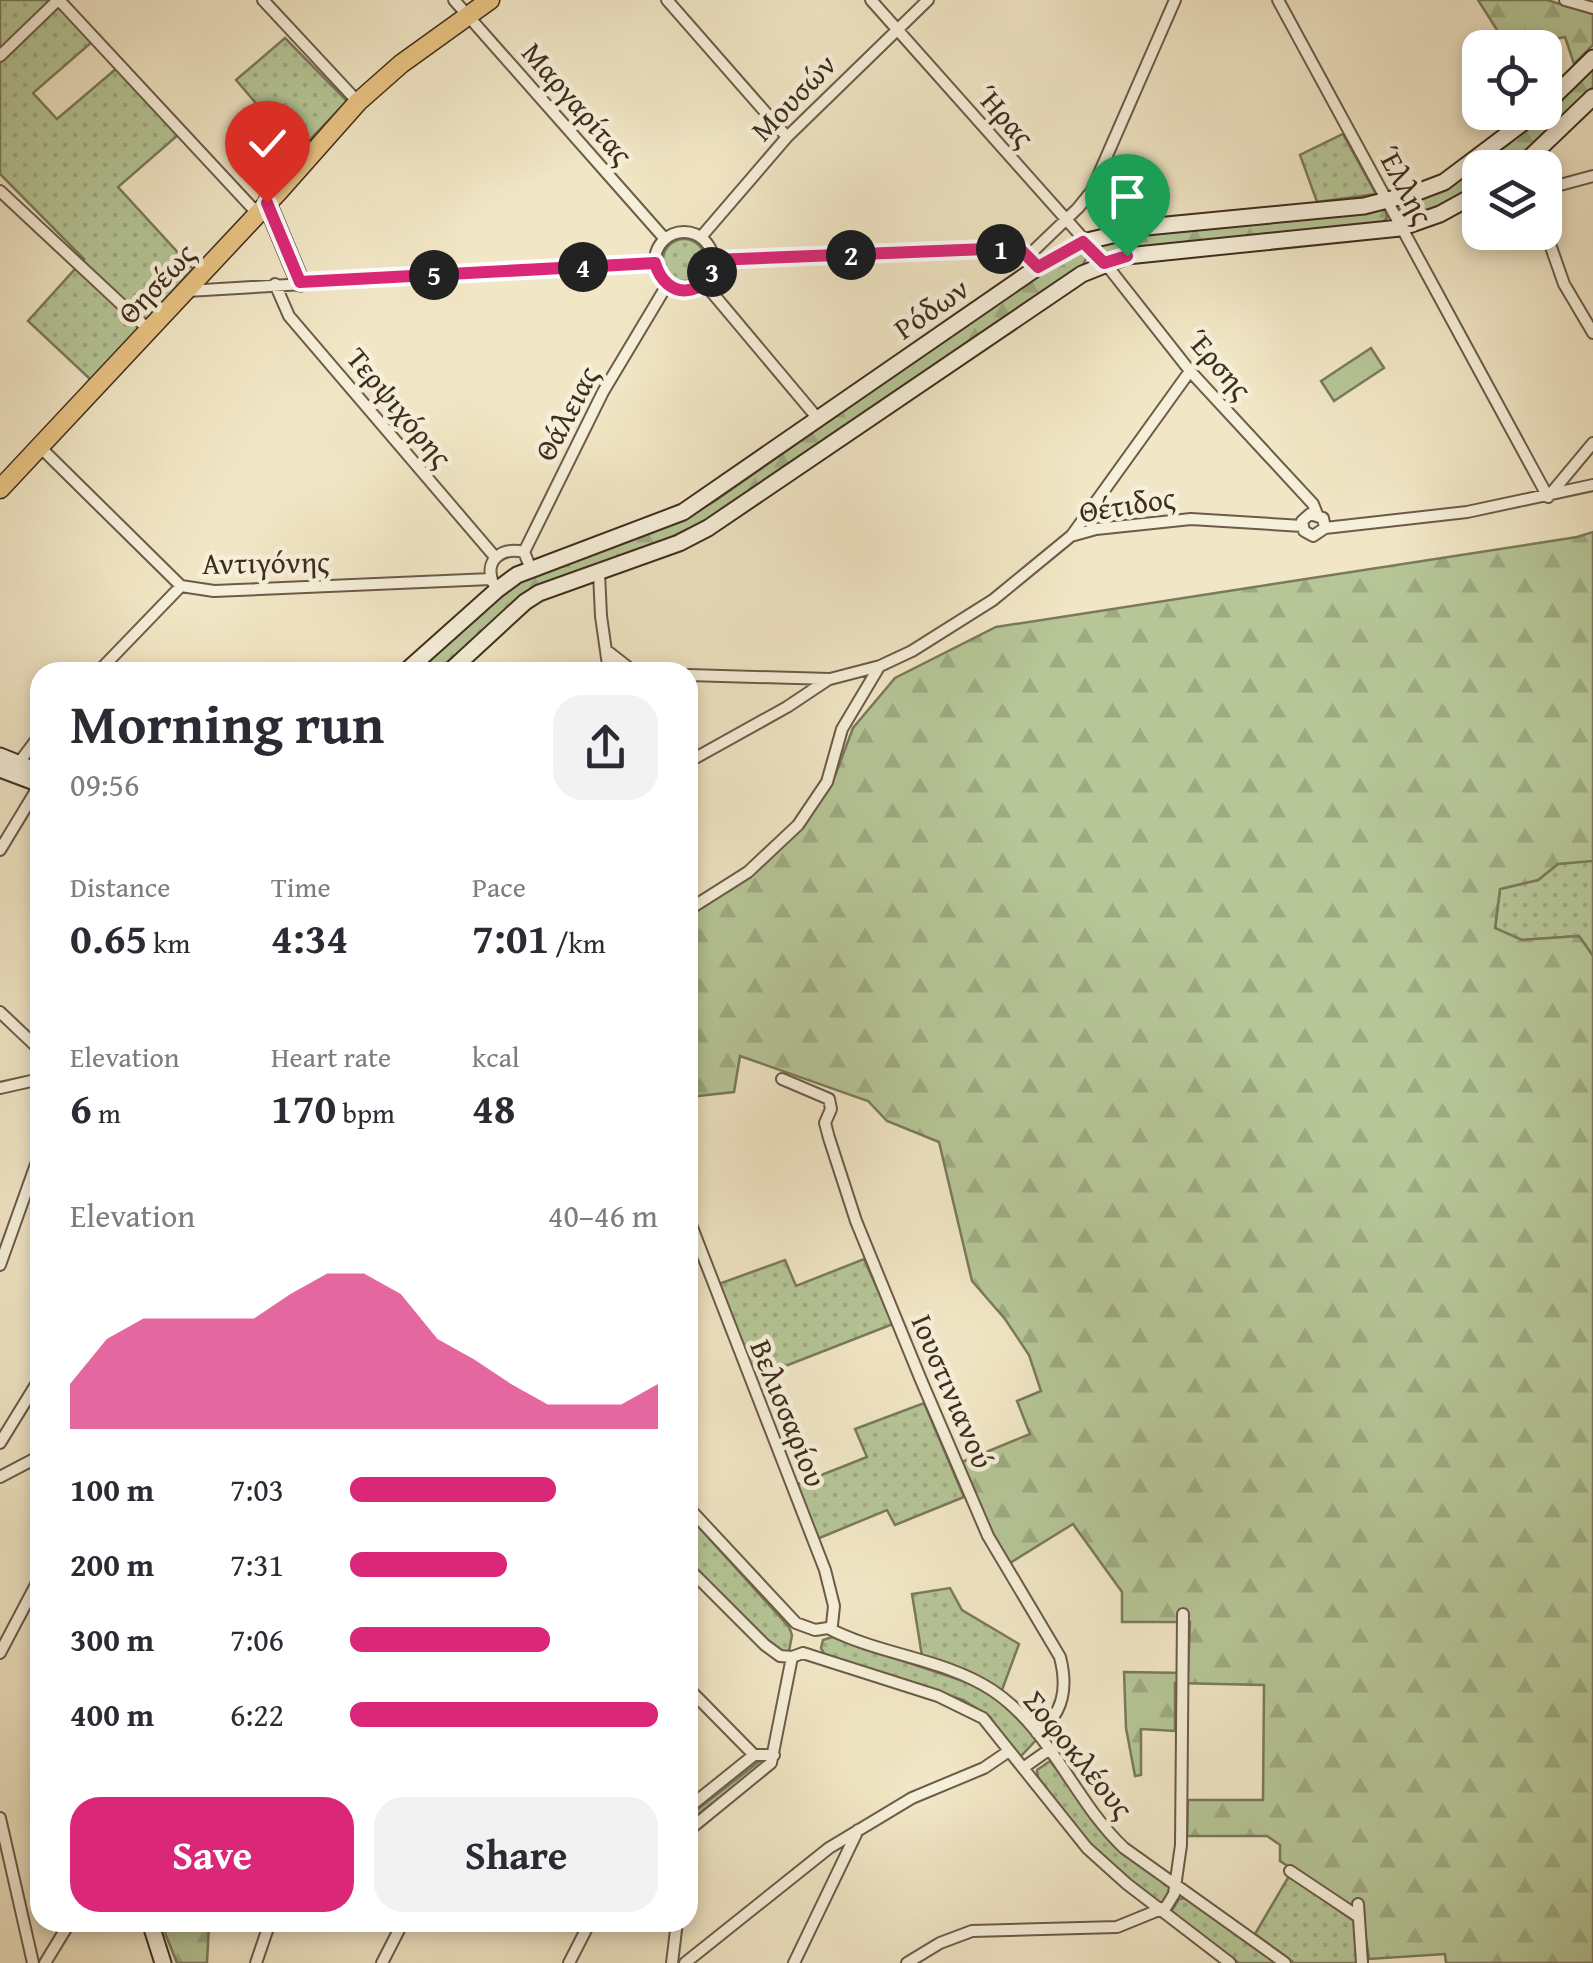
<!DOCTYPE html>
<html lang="en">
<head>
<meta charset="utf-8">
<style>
	body { margin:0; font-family:"Gentium Book Plus",serif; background:#f2f2f3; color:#2b2b33; height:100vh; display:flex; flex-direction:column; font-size:38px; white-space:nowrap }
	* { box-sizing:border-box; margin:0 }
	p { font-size:32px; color:#7c7c81 }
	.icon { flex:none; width:55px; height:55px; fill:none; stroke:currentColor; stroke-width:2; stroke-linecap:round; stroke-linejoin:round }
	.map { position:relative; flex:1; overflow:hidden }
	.panel { position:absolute; left:30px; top:662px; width:668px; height:1270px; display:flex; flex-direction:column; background:#fff; border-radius:30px; box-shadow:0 5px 15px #0003 }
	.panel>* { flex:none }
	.buttons { position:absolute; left:1462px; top:30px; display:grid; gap:20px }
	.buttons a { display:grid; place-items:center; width:100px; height:100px; border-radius:20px; background:#fff; box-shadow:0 5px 15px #0003; font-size:50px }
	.pin { position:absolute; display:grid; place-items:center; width:85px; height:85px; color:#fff; margin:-102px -42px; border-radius:50% 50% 50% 0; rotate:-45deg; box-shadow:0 0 10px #0007 }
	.pin .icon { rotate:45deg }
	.km { position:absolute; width:50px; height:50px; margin:-25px; border-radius:50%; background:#222; color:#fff; font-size:28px; line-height:50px; text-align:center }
	.round { display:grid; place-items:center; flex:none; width:105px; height:105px; border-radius:30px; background:#f2f2f3 }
	.summary { display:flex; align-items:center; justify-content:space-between; height:170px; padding:0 40px }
	h1 { font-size:55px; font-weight:700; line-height:75px }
	.figures { display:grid; grid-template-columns:repeat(3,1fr); gap:15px; height:170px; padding:10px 40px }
	.figures div { display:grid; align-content:center }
	.figures b { font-size:42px; font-weight:700 }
	.figures small { font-size:28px; font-weight:400 }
	.figures p { font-size:28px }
	.chart { height:280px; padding:20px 40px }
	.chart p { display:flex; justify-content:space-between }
	.chart svg { width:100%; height:180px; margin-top:10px; fill:#db2777; opacity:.7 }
	.primary-button { display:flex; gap:20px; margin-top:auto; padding:20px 40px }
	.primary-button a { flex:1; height:115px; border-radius:30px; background:#db2777; color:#fff; font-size:40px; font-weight:700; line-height:115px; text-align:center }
	.primary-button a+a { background:#f2f2f3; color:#2b2b33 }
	ul { padding:0 40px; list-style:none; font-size:32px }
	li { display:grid; grid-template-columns:160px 120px 1fr; align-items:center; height:75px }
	li i { height:25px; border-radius:12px; background:#db2777 }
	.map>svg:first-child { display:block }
	.grass { fill:url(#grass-dots); stroke:#7a7a5b; stroke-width:2.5 }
	.forest { fill:url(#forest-firs); stroke:#7a7a5b; stroke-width:2.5 }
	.garden { fill:#b6c697; stroke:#7a7a5b; stroke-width:2.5 }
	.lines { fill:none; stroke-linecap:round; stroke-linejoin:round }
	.street-casing { stroke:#6c5b48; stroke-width:14 }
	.secondary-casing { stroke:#3f2d1f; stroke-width:19 }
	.primary-casing { stroke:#3f2d1f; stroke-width:21 }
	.street { stroke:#f6efd9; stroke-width:10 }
	.secondary { stroke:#f6efd9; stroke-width:15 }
	.primary { stroke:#e8c382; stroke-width:18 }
	.route-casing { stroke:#fff; stroke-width:20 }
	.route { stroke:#db2777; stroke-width:12 }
	.labels { text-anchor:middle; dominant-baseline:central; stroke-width:9; stroke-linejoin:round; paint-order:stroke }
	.street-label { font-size:30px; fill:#3f2d1f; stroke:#f6efd9 }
</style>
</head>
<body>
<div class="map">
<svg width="1593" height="1963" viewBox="0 0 1593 1963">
	<defs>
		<pattern id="grass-dots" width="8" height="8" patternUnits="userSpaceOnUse" patternTransform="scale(2.5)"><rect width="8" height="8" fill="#b6c697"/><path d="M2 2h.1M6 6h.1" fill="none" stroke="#9eaa82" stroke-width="1.8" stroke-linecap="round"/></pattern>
		<pattern id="forest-firs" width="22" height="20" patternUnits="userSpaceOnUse" patternTransform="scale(2.5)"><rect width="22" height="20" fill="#b6c697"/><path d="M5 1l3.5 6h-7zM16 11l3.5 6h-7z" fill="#9eaa82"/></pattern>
	</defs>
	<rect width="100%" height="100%" fill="#f1e6c5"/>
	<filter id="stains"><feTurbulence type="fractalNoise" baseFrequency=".002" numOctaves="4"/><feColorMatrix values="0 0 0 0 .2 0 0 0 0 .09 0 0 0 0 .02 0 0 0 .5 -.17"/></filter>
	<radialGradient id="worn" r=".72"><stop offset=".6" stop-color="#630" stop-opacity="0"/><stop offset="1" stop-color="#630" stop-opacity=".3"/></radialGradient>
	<path class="grass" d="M0,0H53L92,42L33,93L57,119L117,68L178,135L118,187L193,269L91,380L28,321L84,259L0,174Z
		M285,38L347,101L298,152L236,80Z
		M1343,134L1376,194L1317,202L1300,155Z
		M663 260a21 21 0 1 1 42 0a21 21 0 1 1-42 0Z
		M1584,860L1593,861V956L1579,936L1522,940L1495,929L1500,889L1538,880L1558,864Z
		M864,1259L893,1324L752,1379L716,1285L785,1260L796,1286Z
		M924,1403L964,1497L895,1525L887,1510L817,1539L796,1485L867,1457L855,1429Z
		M688,1515L789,1627L792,1635L789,1651L779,1652L688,1562Z
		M950,1588L962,1610L1019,1644L1002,1690L968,1672L922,1656L912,1594Z
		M832,1637L978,1686L1000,1702L1038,1738L1021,1756L1016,1754L990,1717L963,1700L825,1655L821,1648L823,1640Z
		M1050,1761L1116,1847L1170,1886L1167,1900L1160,1904L1113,1868L1083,1838L1038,1777L1037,1770Z
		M1289,1876L1354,1921L1357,1963H1294L1255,1934Z
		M1186,1898L1279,1963H1239L1170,1913L1179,1899Z"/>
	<path class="forest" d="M1478,0H1547L1593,14V45L1574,64L1565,37L1515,47L1504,41Z
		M1593,64V87L1543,139L1511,166L1480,168V186L1417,219L1402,215L1399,210L1402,205C1421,195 1442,189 1460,178C1511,148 1552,105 1593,64Z
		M1379,208L1386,211L1387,218L1382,223L1162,245L1105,256L1096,247L1108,238Z
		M1083,250L1088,255L1081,268L738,504L641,552L517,602L439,672H410L512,587L533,575L677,522L715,501L1034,276Z
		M1593,532V861L1558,864L1538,880L1500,889L1495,928L1522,940L1579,936L1593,956V1963H1446L1445,1954L1369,1959L1362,1913L1280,1861V1845L1267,1836H1187L1188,1800H1263L1264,1685L1175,1683V1731L1141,1729V1775L1135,1776L1126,1728L1124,1672L1188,1673L1190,1622H1122V1592L1073,1524L1010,1563L993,1535L962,1462L1030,1434L1017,1401L1041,1391L1029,1355L1005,1319L972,1281L939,1142L887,1121L868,1101L740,1056L734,1092L688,1097V913L732,889L805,825L835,776L853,728L895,678L996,627L1577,537Z
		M761,1760L763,1764L688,1822V1817Z
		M161,1923H209L207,1963H177Z"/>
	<path class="garden" d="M1371,348L1384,368L1334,401L1321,381Z"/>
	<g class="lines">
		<g class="street-casing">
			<path id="street" d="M59,0L258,214
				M263,0L358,102
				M454,0L665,239
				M667,0L787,137
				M871,0L1105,263L1190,371L1313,504L1317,514
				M1278,0L1548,497L1593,443
				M1565,0L1593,8
				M0,56L58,0
				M1545,189L1593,176
				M0,191L149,330
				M1545,230L1564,284L1593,333
				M655 261a29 29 0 1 1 58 0a29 29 0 1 1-58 0Z
				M701,237L787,137L928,0
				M1028,256L1078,208L1091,192L1175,0
				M714,260L1011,248L1022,251L1038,267
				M704,283L819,420
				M275,284L289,316L495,557
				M187,291L655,263
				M39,446L181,586L214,591L491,579
				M1325,528L1323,518L1310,514L1302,521L1304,531L1313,536L1325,528L1467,512L1593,485
				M1072,535L1190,371
				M531,569L524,552L603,392L667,285
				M599,573L601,616L609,672
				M493,583C484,560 501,547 524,552
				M606,650L629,668L645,672
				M98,672L181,586
				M688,675L830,679L880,666L912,651L993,600L1071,536L1096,529L1191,519L1302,526
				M688,762L787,707L829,679
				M15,768L40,735
				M0,850L40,784
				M688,910L748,872L798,825L827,782L842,729L879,667
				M0,1012L40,1050
				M782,1079L829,1099L831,1109L825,1123L829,1138L856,1221L921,1380L988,1536L1060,1657C1068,1688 1064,1714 1037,1733
				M0,1088L40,1079
				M688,1217L825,1570L834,1606L832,1625L828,1628
				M0,1265L40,1153
				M0,1443L40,1378
				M0,1477L40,1456
				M688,1507L796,1623L815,1630L828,1628C879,1655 943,1658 992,1690C1051,1729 1074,1801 1124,1848L1285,1963
				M688,1568L765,1645L780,1656L792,1657
				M0,1653L40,1577
				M803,1653L938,1696L983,1718L1087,1848L1127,1884L1230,1963
				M688,1688L754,1755
				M1023,1768L1050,1749
				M688,1808L754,1755H774
				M0,1818L33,1963
				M689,1830L771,1763L792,1657L803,1653
				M688,1860L689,1830
				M1290,1871L1359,1917
				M1358,1904L1362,1963
				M45,1963L70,1922
				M256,1963L270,1922
				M382,1963L403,1922
				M569,1963L590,1922
				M672,1963L677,1922
				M685,1963L829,1848L912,1798L984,1768L1009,1751
				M794,1963L858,1830
				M907,1963L940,1943L972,1931L1117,1927L1166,1907L1174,1894L1181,1845L1183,1614"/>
		</g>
		<g class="secondary-casing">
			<path id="secondary" d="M1545,105L1593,58
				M1519,168L1593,97
				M405,672L498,589L517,575L683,512L1038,267L1083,242L1146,227L1364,206L1415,193L1444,182L1537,112
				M449,672L525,602L539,593L679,543L708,528L1082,274L1127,256L1400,228L1440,214L1480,192
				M0,756L40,772
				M0,769L40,784
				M150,1922L163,1963"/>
		</g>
		<g class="primary-casing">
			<path id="primary" d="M267,203L300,282
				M0,489L280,190L358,102L401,64L490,0"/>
		</g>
		<use href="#street" class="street"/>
		<use href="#secondary" class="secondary"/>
		<use href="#primary" class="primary"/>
	</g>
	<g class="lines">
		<g class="route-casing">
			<path id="route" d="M267,203L300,282L655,263C666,301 707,299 714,260L1012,248L1022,251L1038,267L1083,242L1104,263L1127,256"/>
		</g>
		<use href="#route" class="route"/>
	</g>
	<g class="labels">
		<g class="street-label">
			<text transform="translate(793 97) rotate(-46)">Μουσών</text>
			<text transform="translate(578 103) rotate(49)">Μαργαρίτας</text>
			<text transform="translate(1006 116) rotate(49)">Ήρας</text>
			<text transform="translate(1406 185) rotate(62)">Έλλης</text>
			<text transform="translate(156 283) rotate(-47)">Θησέως</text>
			<text transform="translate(931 308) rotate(-35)">Ρόδων</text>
			<text transform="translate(1220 364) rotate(49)">Έρσης</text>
			<text transform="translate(400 407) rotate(50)">Τερψιχόρης</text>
			<text transform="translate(566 413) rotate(-62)">Θάλειας</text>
			<text transform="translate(1127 504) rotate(-9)">Θέτιδος</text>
			<text transform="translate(266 562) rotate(-1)">Αντιγόνης</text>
			<text transform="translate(953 1391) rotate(67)">Ιουστινιανού</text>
			<text transform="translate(789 1413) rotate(68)">Βελισσαρίου</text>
			<text transform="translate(1079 1754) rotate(51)">Σοφοκλέους</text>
		</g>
	</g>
	<rect width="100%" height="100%" filter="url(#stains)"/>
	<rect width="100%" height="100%" fill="url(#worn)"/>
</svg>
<div class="buttons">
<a><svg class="icon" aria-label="locate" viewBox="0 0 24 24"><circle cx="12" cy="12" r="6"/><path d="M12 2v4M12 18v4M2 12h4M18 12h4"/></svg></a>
<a><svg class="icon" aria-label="layers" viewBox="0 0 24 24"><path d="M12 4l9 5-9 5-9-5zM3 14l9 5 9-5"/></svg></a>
</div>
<div class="pin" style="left:1127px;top:256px;background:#1e9e55"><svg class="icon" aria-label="arrive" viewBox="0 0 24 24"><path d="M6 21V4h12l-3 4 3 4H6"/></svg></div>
<div class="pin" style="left:267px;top:203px;background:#d93025"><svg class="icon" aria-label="check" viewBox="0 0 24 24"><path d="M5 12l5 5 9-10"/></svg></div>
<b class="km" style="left:1001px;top:249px">1</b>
<b class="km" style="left:851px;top:255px">2</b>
<b class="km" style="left:712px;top:272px">3</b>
<b class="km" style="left:583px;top:267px">4</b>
<b class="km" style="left:434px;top:275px">5</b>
<section class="panel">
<div class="summary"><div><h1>Morning run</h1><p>09:56</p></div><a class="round"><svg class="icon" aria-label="share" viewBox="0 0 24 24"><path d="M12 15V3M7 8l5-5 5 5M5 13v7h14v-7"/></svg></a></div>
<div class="figures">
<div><p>Distance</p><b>0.65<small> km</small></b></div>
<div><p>Time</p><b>4:34</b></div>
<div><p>Pace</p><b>7:01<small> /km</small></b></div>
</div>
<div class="figures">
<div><p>Elevation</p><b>6<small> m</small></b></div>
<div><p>Heart rate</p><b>170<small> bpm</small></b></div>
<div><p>kcal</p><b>48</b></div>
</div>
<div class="chart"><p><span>Elevation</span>40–46 m</p>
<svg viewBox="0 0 160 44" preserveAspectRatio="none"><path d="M0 44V33L10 22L20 17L30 17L40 17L50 17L60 11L70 6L80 6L90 11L100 22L110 27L120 33L130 38L140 38L150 38L160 33V44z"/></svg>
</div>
<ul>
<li><b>100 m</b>7:03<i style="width:67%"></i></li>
<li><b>200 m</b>7:31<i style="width:51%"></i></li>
<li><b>300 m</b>7:06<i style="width:65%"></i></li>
<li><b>400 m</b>6:22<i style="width:100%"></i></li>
</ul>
<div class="primary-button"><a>Save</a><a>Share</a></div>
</section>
</div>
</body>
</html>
